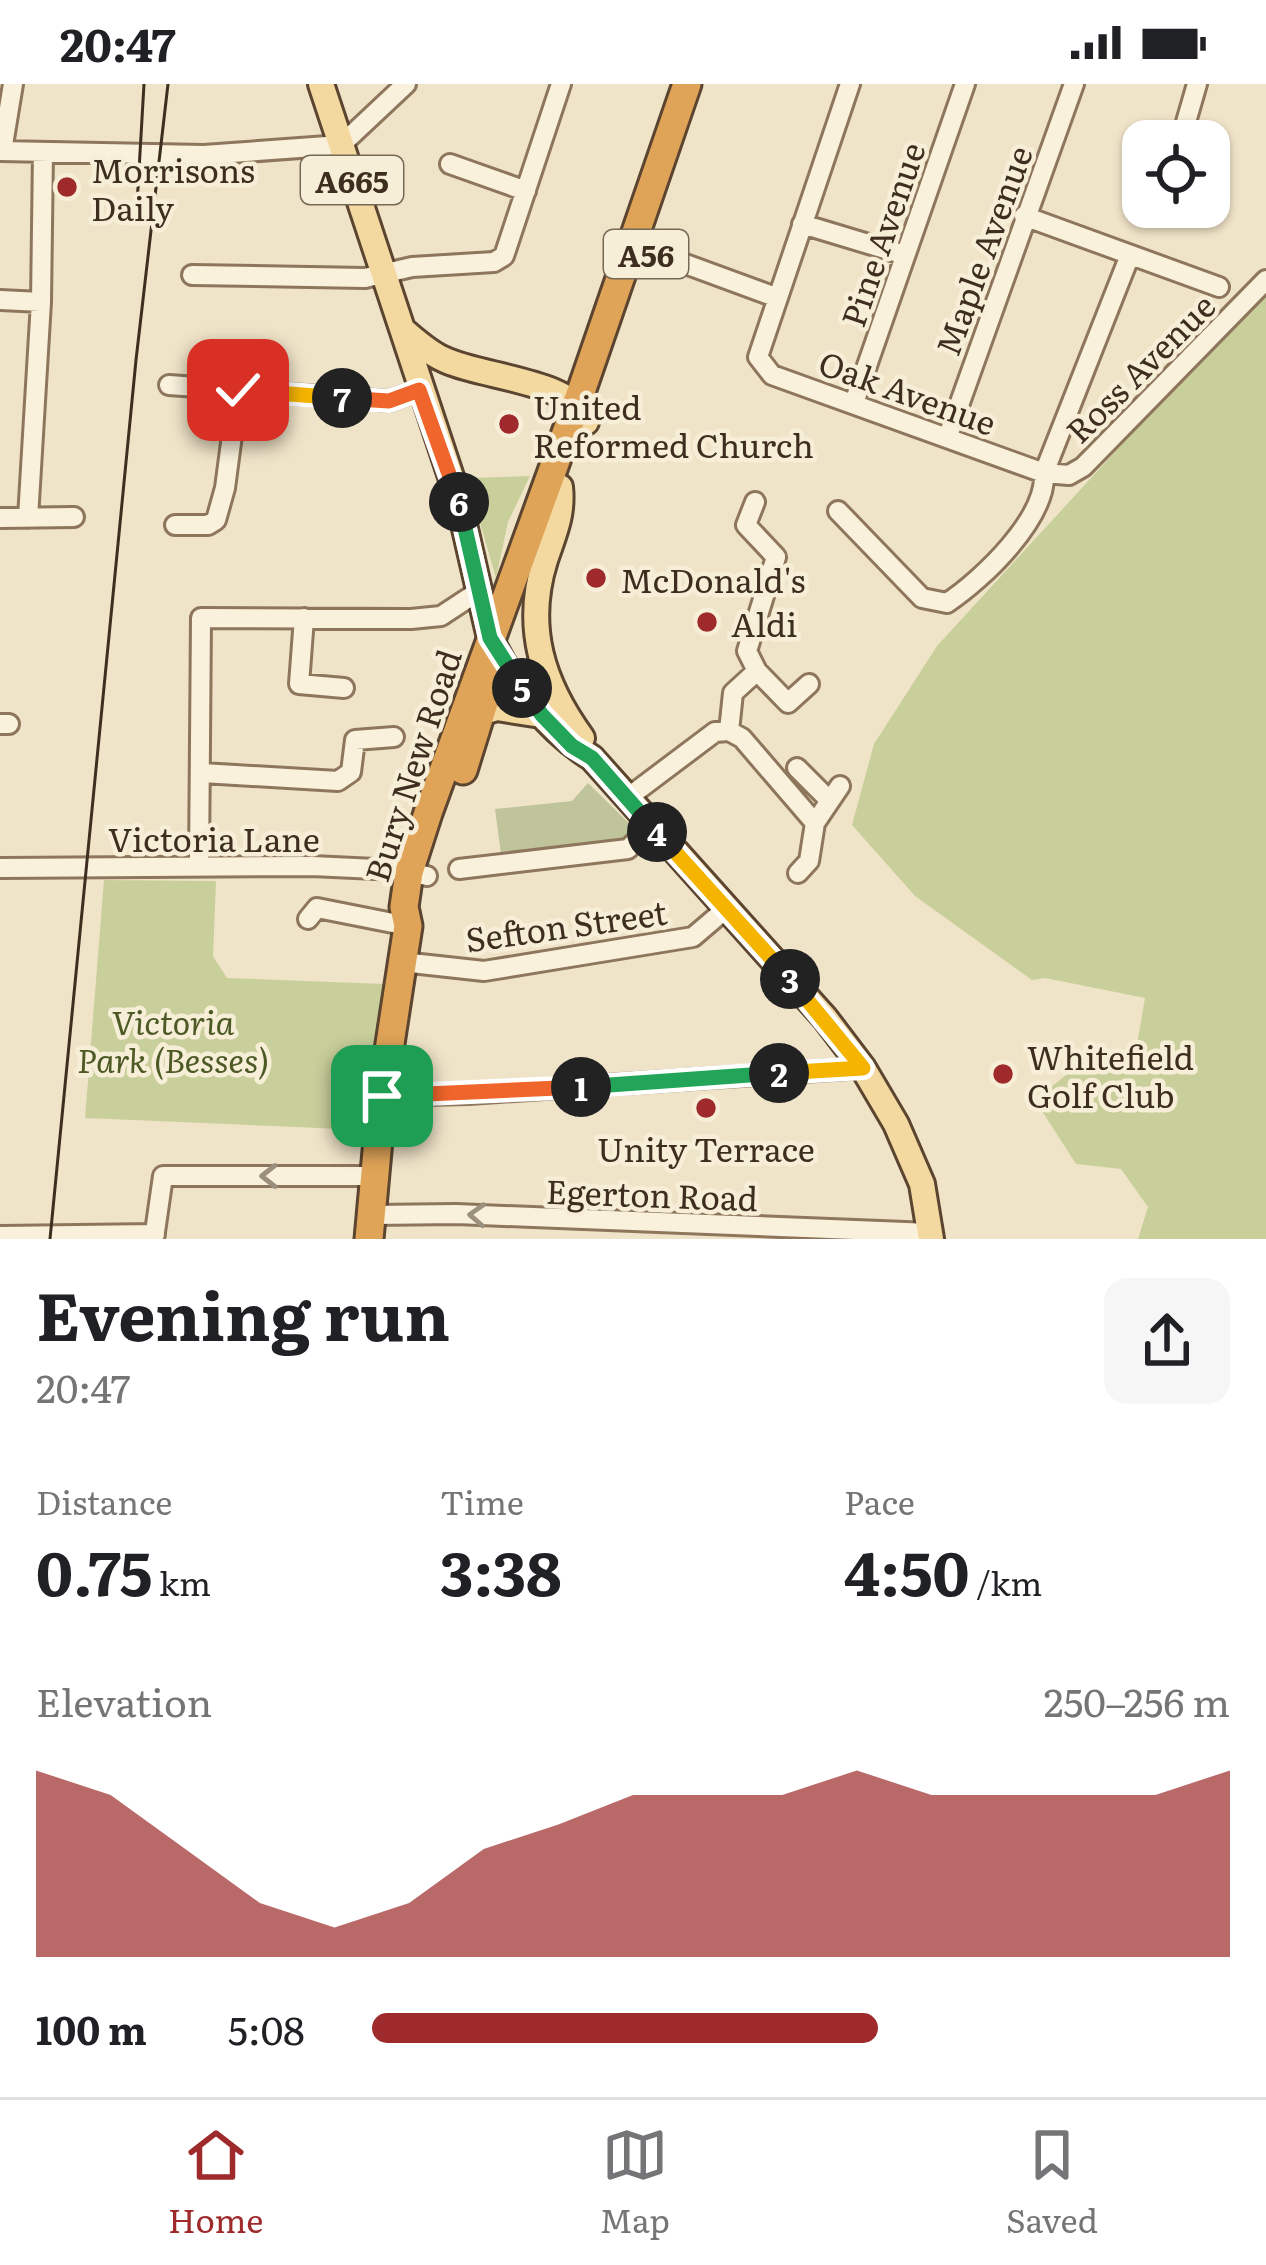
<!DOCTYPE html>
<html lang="en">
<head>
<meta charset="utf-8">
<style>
	body { margin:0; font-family:Literata,serif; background:#f6f6f6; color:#202124; height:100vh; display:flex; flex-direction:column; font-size:45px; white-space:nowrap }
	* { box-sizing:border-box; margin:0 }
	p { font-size:39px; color:#757577 }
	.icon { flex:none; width:66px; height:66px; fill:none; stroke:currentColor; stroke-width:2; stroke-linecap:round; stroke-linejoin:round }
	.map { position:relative; height:1155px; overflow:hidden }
	.sheet { display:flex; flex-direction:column; background:#fff; flex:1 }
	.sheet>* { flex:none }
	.controls { position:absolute; left:1122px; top:36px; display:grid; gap:24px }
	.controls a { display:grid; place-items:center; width:108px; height:108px; border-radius:24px; background:#fff; box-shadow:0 3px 9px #0004; font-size:60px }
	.pin { position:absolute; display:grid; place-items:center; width:102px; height:102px; color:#fff; margin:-51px; border-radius:24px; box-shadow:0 6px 18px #0006 }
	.km { position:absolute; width:60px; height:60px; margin:-30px; border-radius:50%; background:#222; color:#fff; font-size:33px; line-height:60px; text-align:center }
	.round { display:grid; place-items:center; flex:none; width:126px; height:126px; border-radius:24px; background:#f6f6f6 }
	.headline { display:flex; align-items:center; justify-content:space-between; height:204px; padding:0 36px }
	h1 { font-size:66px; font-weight:700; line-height:90px }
	.figures { display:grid; grid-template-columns:repeat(3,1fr); gap:18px; height:204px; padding:12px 36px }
	.figures div { display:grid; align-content:center }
	.figures b { font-size:60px; font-weight:700 }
	.figures small { font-size:33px; font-weight:400 }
	.figures p { font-size:33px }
	.chart { height:336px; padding:24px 36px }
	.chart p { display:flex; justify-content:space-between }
	.chart svg { width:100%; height:216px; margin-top:12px; fill:#9e2a2b; opacity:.7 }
	ul { padding:0 36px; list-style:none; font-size:39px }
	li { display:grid; grid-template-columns:192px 144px 1fr; align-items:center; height:90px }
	li i { height:30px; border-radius:15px; background:#9e2a2b }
	.status { display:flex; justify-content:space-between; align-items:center; height:84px; padding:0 60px; background:#fff; direction:ltr }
	.status svg { height:33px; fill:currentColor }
	.tabs { display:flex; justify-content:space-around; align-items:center; height:168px; border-top:3px solid #e0e0e0; background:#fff; font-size:33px; color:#757577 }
	.tabs a { display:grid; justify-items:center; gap:6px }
	.tabs .on { color:#9e2a2b }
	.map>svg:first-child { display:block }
	.green { fill:#c9cf9b }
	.cemetery { fill:#bfc49a }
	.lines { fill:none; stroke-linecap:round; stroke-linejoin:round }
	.minor-casing { stroke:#8d765c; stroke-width:24 }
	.major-casing { stroke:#5b4430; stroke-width:30 }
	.highway-casing { stroke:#5b4430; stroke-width:33 }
	.minor { stroke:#faf1dc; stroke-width:18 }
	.major { stroke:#f3d9a0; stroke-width:24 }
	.highway { stroke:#e0a458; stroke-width:27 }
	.tram { stroke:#3d2e20; stroke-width:3 }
	.oneway { stroke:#9c907e }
	.split-1-casing { stroke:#fff; stroke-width:24 }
	.split-2-casing { stroke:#fff; stroke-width:24 }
	.split-3-casing { stroke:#fff; stroke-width:24 }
	.split-4-casing { stroke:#fff; stroke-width:24 }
	.split-5-casing { stroke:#fff; stroke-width:24 }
	.split-6-casing { stroke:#fff; stroke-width:24 }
	.split-7-casing { stroke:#fff; stroke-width:24 }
	.split-8-casing { stroke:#fff; stroke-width:24 }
	.split-1 { stroke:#f0652b; stroke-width:15 }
	.split-2 { stroke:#22a559; stroke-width:15 }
	.split-3 { stroke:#f5b400; stroke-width:15 }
	.split-4 { stroke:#f5b400; stroke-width:15 }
	.split-5 { stroke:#22a559; stroke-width:15 }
	.split-6 { stroke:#22a559; stroke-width:15 }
	.split-7 { stroke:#f0652b; stroke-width:15 }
	.split-8 { stroke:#f5b400; stroke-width:15 }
	.poi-dot { fill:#9e2a2b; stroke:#f7eed8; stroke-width:4.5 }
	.labels { text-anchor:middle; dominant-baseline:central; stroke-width:9; stroke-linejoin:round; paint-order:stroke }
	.shield { fill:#f7eed8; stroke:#756857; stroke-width:3 }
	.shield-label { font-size:30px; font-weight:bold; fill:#3d2e20 }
	.poi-label { font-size:33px; fill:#3d2e20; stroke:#f7eed8; text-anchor:start }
	.street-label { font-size:33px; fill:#3d2e20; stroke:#f7eed8 }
	.park-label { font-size:33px; font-style:italic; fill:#4d5a26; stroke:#f7eed8 }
</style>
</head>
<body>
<div class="status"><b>20:47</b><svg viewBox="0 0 49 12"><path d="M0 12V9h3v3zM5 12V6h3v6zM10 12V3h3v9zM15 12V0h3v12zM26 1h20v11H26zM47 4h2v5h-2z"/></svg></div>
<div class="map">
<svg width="1266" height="1155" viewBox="0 0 1266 1155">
	<rect width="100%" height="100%" fill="#f0e4c8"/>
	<path class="green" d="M1266,203V1155H1138L1148,1123L1121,1085L1076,1080L1035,1016L1081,979L1132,990L1145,914L1045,894L1032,896L915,812L852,741L874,660L937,562Z
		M530,392L508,438L496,494L467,394Z
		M104,796L216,797L213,872L227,894L384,900L365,1046L85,1034Z"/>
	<path class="cemetery" d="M588,699L635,745L623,756L501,770L495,725L572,717Z"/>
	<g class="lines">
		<g class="minor-casing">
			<path id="minor" d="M850,0L758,273L772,291L1044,389L1069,391L1083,383L1266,196
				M1184,45L1197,0
				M0,67L204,71L341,61L406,0
				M2,67L13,0
				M450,80L526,107
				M1024,132L1219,203
				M802,140L905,171
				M631,160L778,214
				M192,191L365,194L412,183L494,178L504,172L561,0
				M0,216L41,218
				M169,301L389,317L419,306
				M854,319L965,0
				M948,352L1074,0
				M755,418L746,441L776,473L747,567L757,587
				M838,427L922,514L947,519C983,495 1047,434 1044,389L1130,171
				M0,434L74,433
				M28,434L41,218L43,68
				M175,441H208L216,436L225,404L238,306
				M304,534L299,600L344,604
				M0,640H9
				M729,647L733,609L757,587L788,619L809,600
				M797,684L828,715
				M202,689L338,697L351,688L355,656L394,653
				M626,715L715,648L729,647L742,654L815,739L809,777L798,789
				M815,739L840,702
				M199,782L201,534L411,535L441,532L479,507
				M0,784L312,782L397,786L427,792
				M459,785L628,765L651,742
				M308,835L317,824L408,842
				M402,878L484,887L613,866L693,853L727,824
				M382,1012L469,1010L863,984
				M372,1131L456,1130L930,1149
				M0,1152L155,1150
				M154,1155L163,1092H374"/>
		</g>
		<g class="major-casing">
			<path id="major" d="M321,0L458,414L490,554C511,600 549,647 592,674L825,934L863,984L896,1040L922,1100L931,1155
				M404,247C416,257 429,269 443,275C481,294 576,296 586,338
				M560,403C563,431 554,449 545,476C524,543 542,599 582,654
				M483,628L497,624L541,631"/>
		</g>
		<g class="highway-casing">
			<path id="highway" d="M463,686L496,580
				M369,1155L382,1012L408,842L404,823L409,788L428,729L582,305L687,0"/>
		</g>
		<use href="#minor" class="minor"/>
		<use href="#major" class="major"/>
		<use href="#highway" class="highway"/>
		<path class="tram" d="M136,138L144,0
			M50,1155L136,276L168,0"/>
	</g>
	<defs><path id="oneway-chevron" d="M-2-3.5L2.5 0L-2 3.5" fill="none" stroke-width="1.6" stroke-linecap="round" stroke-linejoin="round" transform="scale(3)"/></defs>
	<g class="oneway">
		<use href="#oneway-chevron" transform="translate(269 1092) rotate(-180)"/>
		<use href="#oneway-chevron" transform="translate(477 1131) rotate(-177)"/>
	</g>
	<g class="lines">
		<g class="split-1-casing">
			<path id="split-1" d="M382,1012L581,1003"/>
		</g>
		<g class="split-2-casing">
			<path id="split-2" d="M581,1003L779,989"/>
		</g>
		<g class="split-3-casing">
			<path id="split-3" d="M779,989L863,984L790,895"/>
		</g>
		<g class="split-4-casing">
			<path id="split-4" d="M657,748L790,895"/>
		</g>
		<g class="split-5-casing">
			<path id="split-5" d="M522,604L542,631L572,662L592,674L657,748"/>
		</g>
		<g class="split-6-casing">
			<path id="split-6" d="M459,418L490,554L522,604"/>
		</g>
		<g class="split-7-casing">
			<path id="split-7" d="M342,314L389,317L419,306L459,418"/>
		</g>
		<g class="split-8-casing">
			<path id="split-8" d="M238,306L342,314"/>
		</g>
		<use href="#split-1" class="split-1"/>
		<use href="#split-2" class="split-2"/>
		<use href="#split-3" class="split-3"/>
		<use href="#split-4" class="split-4"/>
		<use href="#split-5" class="split-5"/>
		<use href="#split-6" class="split-6"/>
		<use href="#split-7" class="split-7"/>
		<use href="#split-8" class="split-8"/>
	</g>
	<g class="poi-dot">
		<circle cx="67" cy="103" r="12"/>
		<circle cx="509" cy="340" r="12"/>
		<circle cx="596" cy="494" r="12"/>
		<circle cx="707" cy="538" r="12"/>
		<circle cx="1003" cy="990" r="12"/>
		<circle cx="706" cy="1024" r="12"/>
	</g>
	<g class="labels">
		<g class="shield">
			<rect x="301" y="72" width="102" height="48" rx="9"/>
			<rect x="604" y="146" width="84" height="48" rx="9"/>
		</g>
		<g class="shield-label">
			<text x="352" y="96">A665</text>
			<text x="646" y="170">A56</text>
		</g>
		<g class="poi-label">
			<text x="91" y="84">Morrisons<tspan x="91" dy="38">Daily</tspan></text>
			<text x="533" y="321">United<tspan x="533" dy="38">Reformed Church</tspan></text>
			<text x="620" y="494">McDonald's</text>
			<text x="731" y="538">Aldi</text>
			<text x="1027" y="971">Whitefield<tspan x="1027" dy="38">Golf Club</tspan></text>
			<text x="706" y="1063" text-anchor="middle">Unity Terrace</text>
		</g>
		<g class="street-label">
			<text transform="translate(881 150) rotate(-71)">Pine Avenue</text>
			<text transform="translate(982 166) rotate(-70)">Maple Avenue</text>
			<text transform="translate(1139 283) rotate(-45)">Ross Avenue</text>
			<text transform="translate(908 307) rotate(20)">Oak Avenue</text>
			<text transform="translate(411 681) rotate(-72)">Bury New Road</text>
			<text x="214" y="753">Victoria Lane</text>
			<text transform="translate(566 840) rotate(-8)">Sefton Street</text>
			<text transform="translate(652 1109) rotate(2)">Egerton Road</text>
		</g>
		<g class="park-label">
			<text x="173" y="936">Victoria<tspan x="173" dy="38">Park (Besses)</tspan></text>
		</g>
	</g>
</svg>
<div class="controls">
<a><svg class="icon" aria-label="locate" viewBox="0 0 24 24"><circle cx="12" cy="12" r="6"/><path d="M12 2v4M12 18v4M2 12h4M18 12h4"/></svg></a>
</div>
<div class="pin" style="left:382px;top:1012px;background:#1e9e55"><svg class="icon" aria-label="arrive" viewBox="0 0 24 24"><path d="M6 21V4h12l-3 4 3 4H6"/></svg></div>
<div class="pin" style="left:238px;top:306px;background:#d93025"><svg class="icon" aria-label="check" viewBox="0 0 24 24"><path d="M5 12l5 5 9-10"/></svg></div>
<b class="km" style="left:581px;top:1003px">1</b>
<b class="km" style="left:779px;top:989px">2</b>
<b class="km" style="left:790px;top:895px">3</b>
<b class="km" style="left:657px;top:748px">4</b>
<b class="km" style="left:522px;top:604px">5</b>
<b class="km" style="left:459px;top:418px">6</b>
<b class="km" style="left:342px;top:314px">7</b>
</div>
<section class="sheet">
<div class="headline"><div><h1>Evening run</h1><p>20:47</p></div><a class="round"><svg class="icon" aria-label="share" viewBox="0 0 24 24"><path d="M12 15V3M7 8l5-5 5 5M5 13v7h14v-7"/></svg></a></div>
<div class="figures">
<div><p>Distance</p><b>0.75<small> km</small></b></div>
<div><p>Time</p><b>3:38</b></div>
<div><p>Pace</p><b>4:50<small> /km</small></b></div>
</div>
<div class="chart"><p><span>Elevation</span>250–256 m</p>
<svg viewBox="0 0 160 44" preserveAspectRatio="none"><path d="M0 44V6L10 11L20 22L30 33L40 38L50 33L60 22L70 17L80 11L90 11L100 11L110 6L120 11L130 11L140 11L150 11L160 6V44z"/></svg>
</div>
<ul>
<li><b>100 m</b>5:08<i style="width:59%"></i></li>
</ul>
</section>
<nav class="tabs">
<a class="on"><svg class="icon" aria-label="home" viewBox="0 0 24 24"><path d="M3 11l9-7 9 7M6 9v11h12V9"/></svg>Home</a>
<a><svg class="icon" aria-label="map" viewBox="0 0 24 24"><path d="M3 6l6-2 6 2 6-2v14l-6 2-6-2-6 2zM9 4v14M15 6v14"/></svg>Map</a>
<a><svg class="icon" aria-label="saved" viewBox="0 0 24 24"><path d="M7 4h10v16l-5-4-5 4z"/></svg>Saved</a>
</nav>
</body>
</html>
